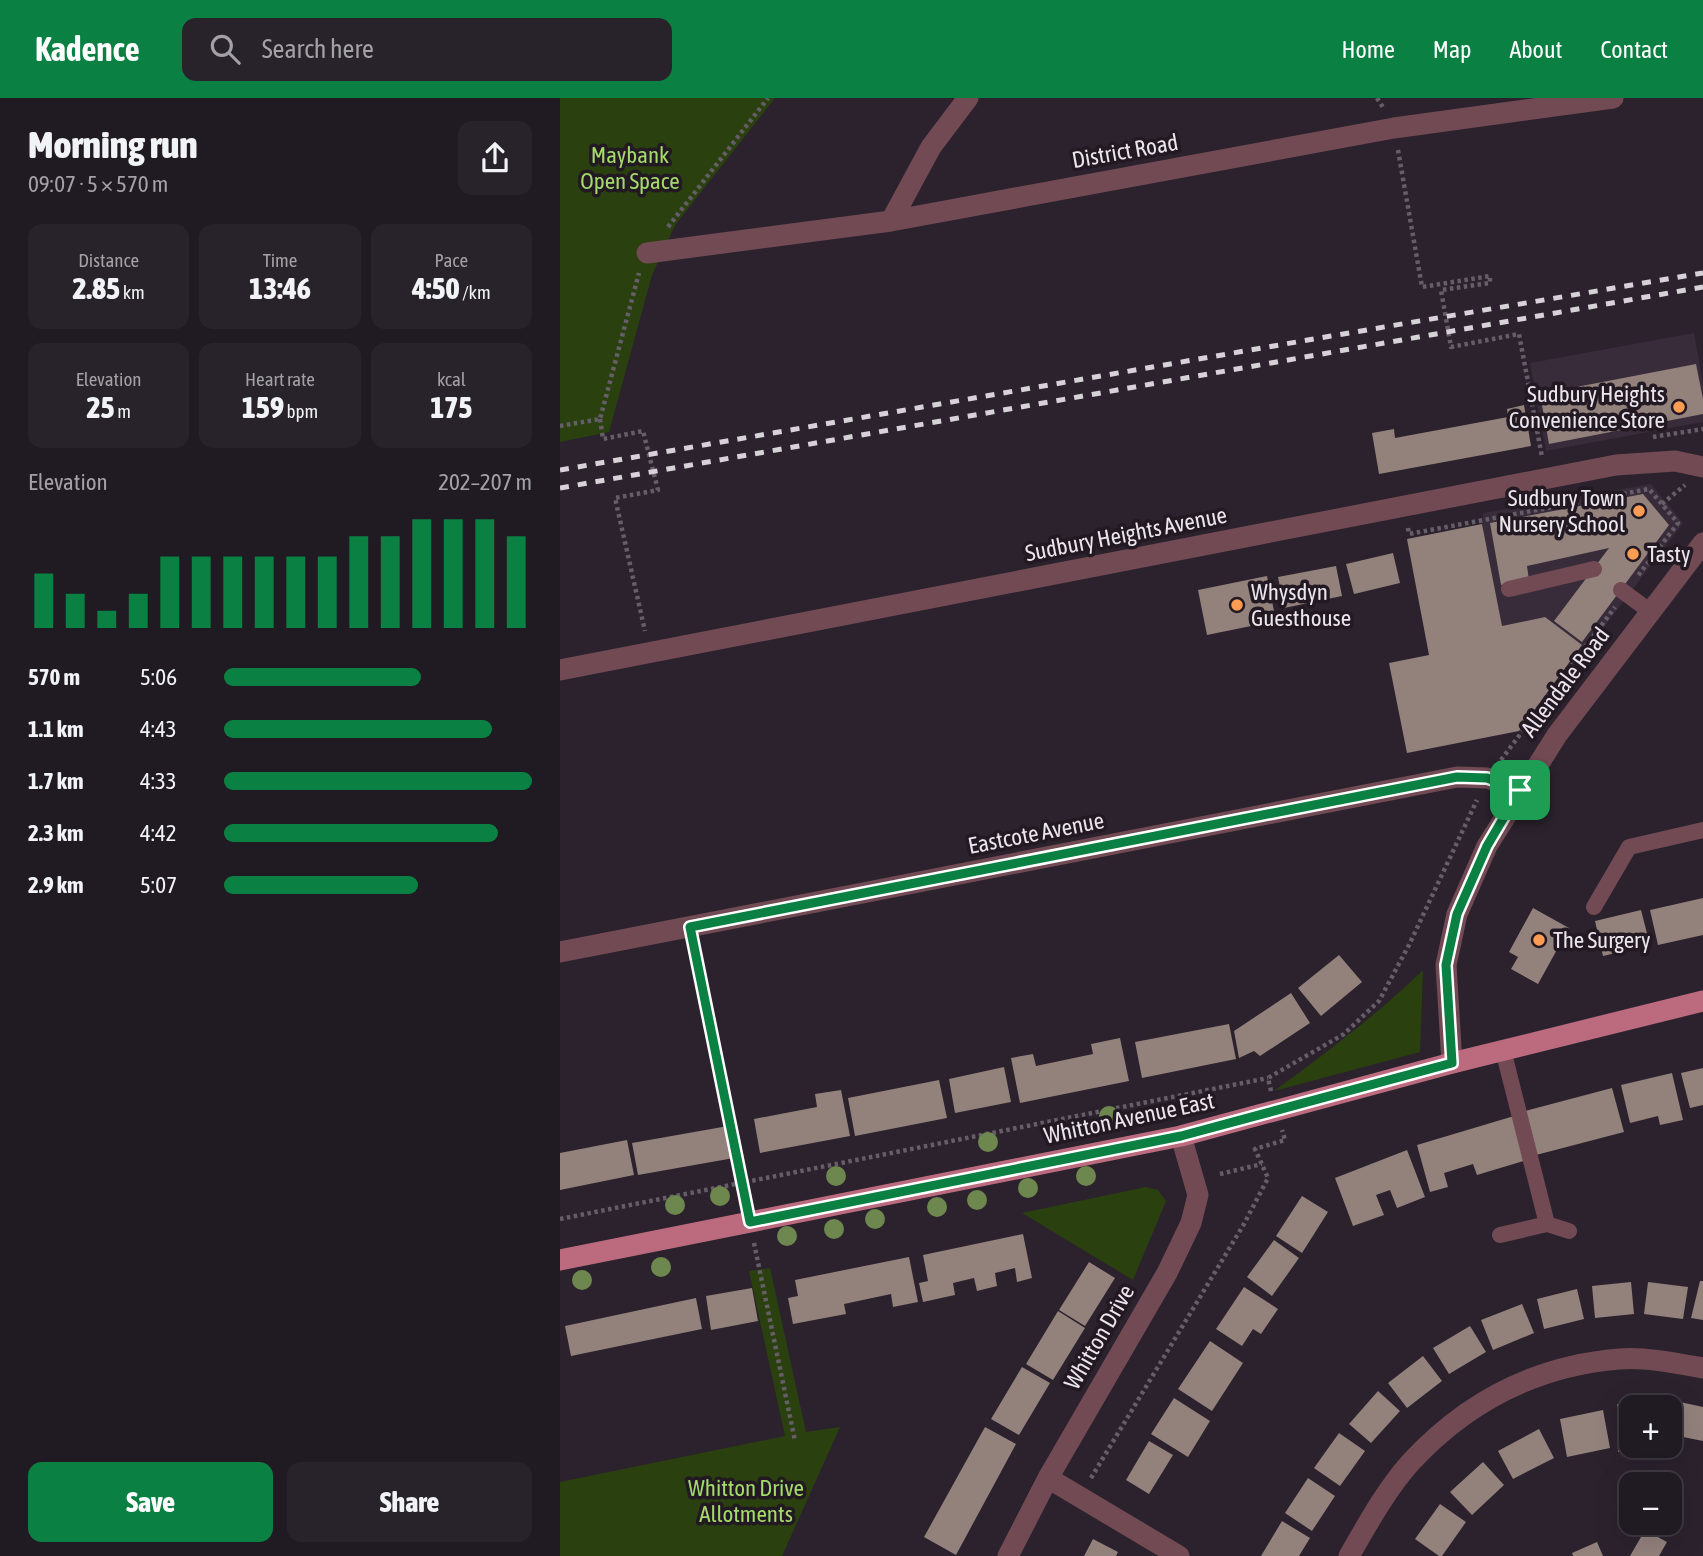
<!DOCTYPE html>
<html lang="en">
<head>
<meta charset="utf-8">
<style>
	body { margin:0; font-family:"Asap Condensed",sans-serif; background:#28232a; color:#f1f3f6; height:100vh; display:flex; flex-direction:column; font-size:26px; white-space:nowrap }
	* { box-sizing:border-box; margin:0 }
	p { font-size:23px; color:#a2a1a5 }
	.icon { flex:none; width:38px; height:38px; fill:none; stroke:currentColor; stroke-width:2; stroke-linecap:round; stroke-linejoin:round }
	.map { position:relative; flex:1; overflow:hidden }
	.drawer { display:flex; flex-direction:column; background:#201a22; width:560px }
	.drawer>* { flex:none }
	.fabs { position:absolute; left:1059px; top:1297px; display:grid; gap:14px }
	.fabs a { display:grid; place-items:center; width:63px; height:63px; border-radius:14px; background:#201a22; box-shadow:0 7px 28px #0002,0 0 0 2px #3d3840; font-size:35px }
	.pin { position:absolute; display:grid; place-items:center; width:60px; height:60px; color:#fff; margin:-30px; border-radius:14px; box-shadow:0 4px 10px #0006 }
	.round { display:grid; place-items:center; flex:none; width:74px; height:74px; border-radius:14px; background:#28232a }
	.headline { display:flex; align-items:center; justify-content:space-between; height:119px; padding:0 28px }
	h1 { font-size:38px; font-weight:800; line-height:52px }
	.stats { display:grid; grid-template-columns:repeat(3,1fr); gap:10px; height:119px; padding:7px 28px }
	.stats div { display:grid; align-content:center; border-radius:14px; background:#28232a; text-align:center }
	.stats b { font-size:30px; font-weight:800 }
	.stats small { font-size:19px; font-weight:400 }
	.stats p { font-size:19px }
	.chart { height:196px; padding:14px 28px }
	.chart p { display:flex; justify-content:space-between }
	.chart svg { width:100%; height:126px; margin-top:7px; stroke:#0b8043; stroke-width:6 }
	.primary-button { display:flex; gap:14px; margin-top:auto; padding:14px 28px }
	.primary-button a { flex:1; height:80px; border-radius:14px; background:#0b8043; color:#fff; font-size:28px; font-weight:800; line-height:80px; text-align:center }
	.primary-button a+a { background:#28232a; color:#f1f3f6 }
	ul { padding:0 28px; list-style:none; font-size:23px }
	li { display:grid; grid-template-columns:112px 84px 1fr; align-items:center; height:52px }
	li i { height:18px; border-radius:9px; background:#0b8043 }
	header { display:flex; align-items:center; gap:42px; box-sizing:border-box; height:98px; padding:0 35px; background:#0b8043; color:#fff }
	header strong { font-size:33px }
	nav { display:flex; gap:38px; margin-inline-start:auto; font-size:24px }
	.search { width:490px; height:63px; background:#28232a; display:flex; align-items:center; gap:18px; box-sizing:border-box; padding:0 24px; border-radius:14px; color:#a2a1a5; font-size:26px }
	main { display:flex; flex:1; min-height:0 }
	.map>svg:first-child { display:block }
	.commercial { fill:#382c3a }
	.green { fill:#2a410f }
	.building { fill:#93817c }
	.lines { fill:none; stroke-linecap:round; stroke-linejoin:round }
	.path { stroke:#655d67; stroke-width:4.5; stroke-dasharray:3.5 3.5; stroke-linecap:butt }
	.service { stroke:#724a53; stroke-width:16 }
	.minor { stroke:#724a53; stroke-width:21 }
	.tertiary { stroke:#724a53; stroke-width:21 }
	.primary { stroke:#bc6b7f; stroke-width:21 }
	.rail { stroke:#d7d1d8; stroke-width:5; stroke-dasharray:9 9; stroke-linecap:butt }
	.tree { fill:#6d874e }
	.route-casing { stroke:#fff; stroke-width:14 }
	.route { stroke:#0b8043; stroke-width:9 }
	.poi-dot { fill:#fc9d53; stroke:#221923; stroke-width:2.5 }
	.labels { text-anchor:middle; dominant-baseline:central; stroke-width:7; stroke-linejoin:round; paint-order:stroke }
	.street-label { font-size:23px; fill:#ebe5ec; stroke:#221923 }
	.park-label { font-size:23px; fill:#a3da69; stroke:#221923 }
	.poi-label { font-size:23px; fill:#ebe5ec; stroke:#221923; text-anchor:start }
</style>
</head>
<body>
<header>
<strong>Kadence</strong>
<div class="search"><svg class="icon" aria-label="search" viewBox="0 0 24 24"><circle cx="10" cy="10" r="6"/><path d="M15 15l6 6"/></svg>Search here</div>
<nav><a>Home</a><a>Map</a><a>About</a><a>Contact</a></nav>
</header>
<main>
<section class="drawer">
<div class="headline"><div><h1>Morning run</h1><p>09:07 · 5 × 570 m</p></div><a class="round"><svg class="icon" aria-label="share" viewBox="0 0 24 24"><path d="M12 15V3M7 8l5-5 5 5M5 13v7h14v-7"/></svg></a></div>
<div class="stats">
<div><p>Distance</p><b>2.85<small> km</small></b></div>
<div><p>Time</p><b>13:46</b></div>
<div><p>Pace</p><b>4:50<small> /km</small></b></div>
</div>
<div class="stats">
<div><p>Elevation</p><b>25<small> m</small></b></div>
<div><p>Heart rate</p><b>159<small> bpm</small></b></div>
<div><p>kcal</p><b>175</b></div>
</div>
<div class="chart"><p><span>Elevation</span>202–207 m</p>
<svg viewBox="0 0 160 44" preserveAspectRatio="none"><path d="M5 44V25M15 44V32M25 44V38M35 44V32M45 44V19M55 44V19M65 44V19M75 44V19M85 44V19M95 44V19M105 44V12M115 44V12M125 44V6M135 44V6M145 44V6M155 44V12"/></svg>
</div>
<ul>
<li><b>570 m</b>5:06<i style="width:64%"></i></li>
<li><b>1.1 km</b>4:43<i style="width:87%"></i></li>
<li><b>1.7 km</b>4:33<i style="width:100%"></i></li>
<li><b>2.3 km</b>4:42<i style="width:89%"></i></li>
<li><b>2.9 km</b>5:07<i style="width:63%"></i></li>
</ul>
<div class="primary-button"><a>Save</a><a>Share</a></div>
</section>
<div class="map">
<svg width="1143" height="1458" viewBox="0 0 1143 1458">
	<rect width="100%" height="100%" fill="#2b222d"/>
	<path class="commercial" d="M1134,235L1143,286V324L986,353L970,265Z
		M1091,386L1123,425L1026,553L985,519L942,528L922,426L923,415Z"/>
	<path class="green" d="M0,0H215L115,127L92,177L49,334L0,344Z
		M863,872L860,954L714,993C766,955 817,917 863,872Z
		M586,1089L598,1092L606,1103L573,1182L462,1115Z
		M210,1170L246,1334L280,1329L222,1458H0V1384L225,1338L189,1173Z"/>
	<path class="building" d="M1136,266L1143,301V316L989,346L980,296Z
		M964,307L971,348L819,376L812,335L834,331L835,340L948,319L947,311Z
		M1083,396L1109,427L1022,544L994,523L1049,450L967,468L969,482L941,487L930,425Z
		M922,426L942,528L985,519L1022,547L959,633L847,655L829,565L869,557L847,441Z
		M833,455L840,485L794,496L786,466Z
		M776,468L782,498L724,510L718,479Z
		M707,478L716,523L647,537L638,492Z
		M1143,800V837L1098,847L1090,812Z
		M973,810L1009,830L978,886L951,871L958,859L949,854Z
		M1081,812L1090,847L1043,858L1035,823Z
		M779,857L802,884L761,918L738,890Z
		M731,895L750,925L700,958L694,953L679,960L674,933Z
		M669,926L676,961L582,980L575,944Z
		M560,940L569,983L460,1005L451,960L473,956L476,968L533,956L531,946Z
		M444,969L451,1004L395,1015L389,981Z
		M1143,970V1007L1130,1010L1121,975Z
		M1112,975L1123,1022L1100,1027L1098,1018L1070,1025L1061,987Z
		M379,982L387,1020L295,1038L288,1000Z
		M1052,990L1064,1034L976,1057L965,1013Z
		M281,992L290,1038L200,1055L194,1021L257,1009L255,996Z
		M954,1018L967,1062L917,1077L913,1066L884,1075L888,1089L870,1094L857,1047Z
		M168,1028L174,1060L78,1077L72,1045Z
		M67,1042L74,1077L0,1092V1055Z
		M847,1052L865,1099L837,1110L830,1092L816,1097L824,1117L793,1128L775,1080Z
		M742,1098L768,1114L742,1155L716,1138Z
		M463,1136L472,1180L457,1184L455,1170L435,1175L437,1188L417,1193L414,1180L393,1185L395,1197L363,1204L359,1185L368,1183L363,1157Z
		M714,1142L739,1160L712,1198L687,1179Z
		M349,1159L358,1204L333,1209L331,1196L284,1206L286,1216L233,1226L228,1200L238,1198L235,1182Z
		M529,1164L555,1180L525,1228L499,1212Z
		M1140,1183H1143V1222L1131,1220Z
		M1071,1184L1074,1216L1035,1220L1032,1188Z
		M1088,1184L1128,1189L1123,1221L1084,1216Z
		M684,1189L718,1211L701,1236L693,1231L682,1248L656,1231Z
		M192,1190L198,1223L151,1232L146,1198Z
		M1017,1191L1024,1221L984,1231L977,1201Z
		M136,1200L142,1231L11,1258L5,1228Z
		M962,1206L974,1235L933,1252L921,1222Z
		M498,1213L525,1230L493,1282L466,1266Z
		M910,1228L926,1254L889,1276L873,1250Z
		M650,1243L683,1265L652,1313L618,1291Z
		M863,1258L882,1283L847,1310L828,1285Z
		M462,1269L490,1285L459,1337L431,1321Z
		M818,1293L840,1313L811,1345L789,1326Z
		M614,1300L650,1323L628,1359L591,1336Z
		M1101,1304V1309H1071V1348H1078V1353L1058,1354L1057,1306Z
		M1120,1304L1143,1309V1343L1113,1337Z
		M1043,1312L1050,1350L1007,1359L1000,1321Z
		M425,1329L456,1346L396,1457L364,1439Z
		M979,1331L994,1360L953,1381L938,1353Z
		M779,1335L805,1353L780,1388L754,1370Z
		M589,1343L613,1357L589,1396L566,1382Z
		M923,1364L944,1387L912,1417L890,1394Z
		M748,1380L775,1398L752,1433L725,1415Z
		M880,1406L906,1424L882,1458H879L855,1441Z
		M722,1423L750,1440L739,1458H701Z
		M1085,1432L1107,1444L1099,1458H1070Z
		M533,1441L558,1454L556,1458H524Z
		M1037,1444L1043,1458H1013L1012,1455Z"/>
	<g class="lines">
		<path class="path" d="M817,0L824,11
			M838,52L862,189L930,178V185L881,192L891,249L959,236L982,359
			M108,129L208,0
			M40,321L43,341L83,333L98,392L55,400L85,533
			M0,328L40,321L79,175
			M1093,339L1143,331
			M1102,406L1125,387
			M848,430L849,436L1089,391L1118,425L1077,479
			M941,662L1055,509
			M134,850L186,1102
			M711,993L708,980L784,936L819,903L849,847L917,702
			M660,1076L702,1066
			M0,1121L708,980
			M194,1145L235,1343
			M531,1380L684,1126L708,1080L695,1051L725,1042L722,1032"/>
		<path class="service" d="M949,491L1034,471
			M1061,492L1091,514
			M1034,809L1069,749L1143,732
			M943,952L987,1126
			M940,1137L987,1126L1009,1133"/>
		<path class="minor" d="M331,123L371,49L408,0
			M87,155L331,123L834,30L1053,0
			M0,572L1056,367L1115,363L1143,369
			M0,854L897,679L927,680L960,692
			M488,1380L619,1458
			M448,1458L488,1380L607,1175L631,1125L638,1097L621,1038
			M789,1458C807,1427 826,1392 850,1365C907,1303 975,1268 1059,1261C1086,1259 1116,1265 1143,1270"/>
		<path class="tertiary" d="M892,965L886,867L897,816L927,748L997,637L1143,445"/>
		<path class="primary" d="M0,1162L621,1038L892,965L1143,903"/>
		<path class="rail" d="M0,372L771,238L1143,175
			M0,390L1143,189"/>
	</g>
	<g class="tree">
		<circle cx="549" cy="1018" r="10"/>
		<circle cx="428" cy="1044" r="10"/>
		<circle cx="276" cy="1078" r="10"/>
		<circle cx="526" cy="1078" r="10"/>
		<circle cx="468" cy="1090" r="10"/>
		<circle cx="160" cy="1098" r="10"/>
		<circle cx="417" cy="1102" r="10"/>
		<circle cx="115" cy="1107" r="10"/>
		<circle cx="377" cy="1109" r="10"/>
		<circle cx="315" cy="1121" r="10"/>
		<circle cx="274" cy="1131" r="10"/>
		<circle cx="227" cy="1138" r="10"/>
		<circle cx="101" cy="1169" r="10"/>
		<circle cx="22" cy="1182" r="10"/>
	</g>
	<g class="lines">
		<g class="route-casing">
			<path id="route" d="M897,679L927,680L960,692L927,748L897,816L886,867L892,965L621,1038L190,1124L130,829Z"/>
		</g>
		<use href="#route" class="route"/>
	</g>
	<g class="poi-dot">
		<circle cx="1119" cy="309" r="7"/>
		<circle cx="1079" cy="413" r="7"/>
		<circle cx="1073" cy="456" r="7"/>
		<circle cx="677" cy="507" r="7"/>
		<circle cx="979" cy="842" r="7"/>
	</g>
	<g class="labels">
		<g class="street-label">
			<text transform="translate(565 53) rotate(-10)">District Road</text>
			<text transform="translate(566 436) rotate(-11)">Sudbury Heights Avenue</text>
			<text transform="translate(1005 584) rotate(-53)">Allendale Road</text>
			<text transform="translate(476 735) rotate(-11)">Eastcote Avenue</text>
			<text transform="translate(569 1020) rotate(-12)">Whitton Avenue East</text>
			<text transform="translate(539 1239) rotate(-60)">Whitton Drive</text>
		</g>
		<g class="park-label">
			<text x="70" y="57">Maybank<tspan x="70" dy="26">Open Space</tspan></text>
			<text x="186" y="1390">Whitton Drive<tspan x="186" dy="26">Allotments</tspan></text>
		</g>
		<g class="poi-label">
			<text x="1105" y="296" text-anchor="end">Sudbury Heights<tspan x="1105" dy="26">Convenience Store</tspan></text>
			<text x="1065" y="400" text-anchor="end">Sudbury Town<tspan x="1065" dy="26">Nursery School</tspan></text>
			<text x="1087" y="456">Tasty</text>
			<text x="691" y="494">Whysdyn<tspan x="691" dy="26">Guesthouse</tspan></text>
			<text x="993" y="842">The Surgery</text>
		</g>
	</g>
</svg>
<div class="fabs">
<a>+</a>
<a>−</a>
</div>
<div class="pin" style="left:960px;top:692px;background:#1e9e55"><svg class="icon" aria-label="arrive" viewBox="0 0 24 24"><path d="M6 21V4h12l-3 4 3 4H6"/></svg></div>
</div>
</main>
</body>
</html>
